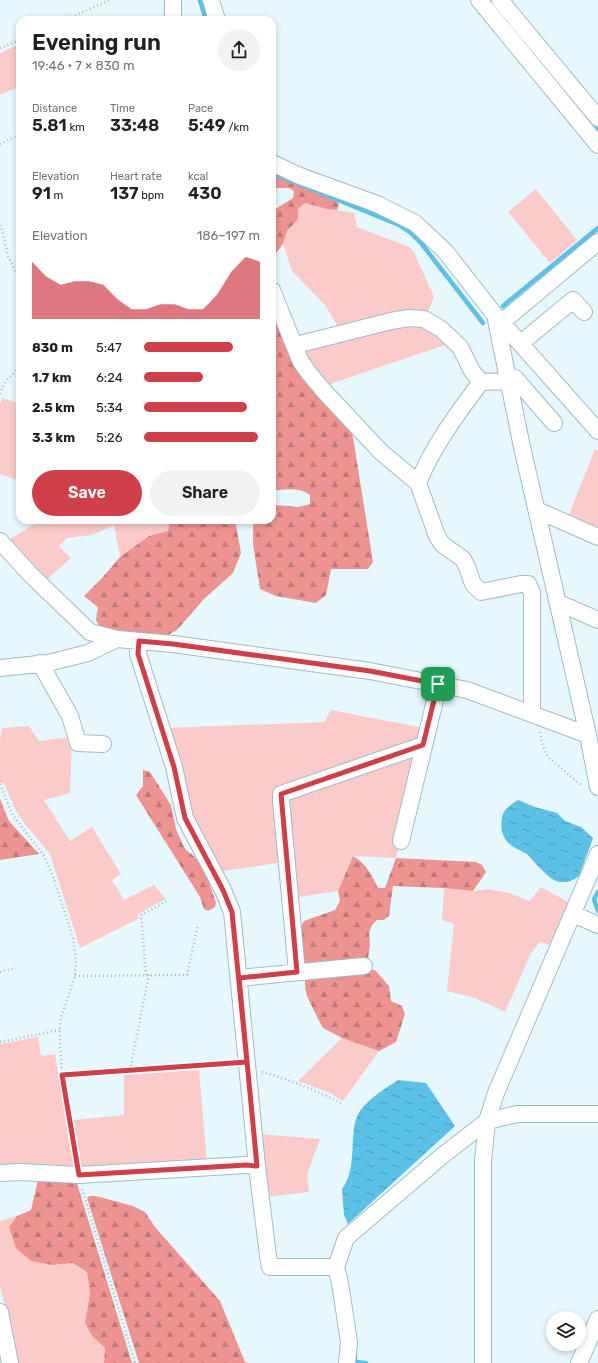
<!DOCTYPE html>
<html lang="en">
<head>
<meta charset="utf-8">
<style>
	body { margin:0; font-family:Rubik,sans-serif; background:#f2f2f2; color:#202124; height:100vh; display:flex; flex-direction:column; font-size:15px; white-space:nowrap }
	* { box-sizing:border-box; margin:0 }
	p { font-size:13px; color:#757577 }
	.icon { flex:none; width:22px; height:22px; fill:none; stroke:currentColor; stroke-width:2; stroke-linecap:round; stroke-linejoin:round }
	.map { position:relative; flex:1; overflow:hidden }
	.panel { position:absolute; left:16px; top:16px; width:260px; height:508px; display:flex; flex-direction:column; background:#fff; border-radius:12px; box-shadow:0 2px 6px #0003 }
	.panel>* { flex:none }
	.buttons { position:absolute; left:546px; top:1311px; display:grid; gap:8px }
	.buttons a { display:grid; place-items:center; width:40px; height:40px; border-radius:50%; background:#fff; box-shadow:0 2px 6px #0003; font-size:20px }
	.pin { position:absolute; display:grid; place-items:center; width:34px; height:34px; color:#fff; margin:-17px; border-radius:8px; box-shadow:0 2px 6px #0006 }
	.round { display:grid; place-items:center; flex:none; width:42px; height:42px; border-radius:21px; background:#f2f2f2 }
	.head { display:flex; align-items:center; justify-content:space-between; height:68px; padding:0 16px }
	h1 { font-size:22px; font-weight:600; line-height:30px }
	.metrics { display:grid; grid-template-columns:repeat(3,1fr); gap:6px; height:68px; padding:4px 16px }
	.metrics div { display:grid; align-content:center }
	.metrics b { font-size:17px; font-weight:600 }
	.metrics small { font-size:11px; font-weight:400 }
	.metrics p { font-size:11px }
	.chart { height:112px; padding:8px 16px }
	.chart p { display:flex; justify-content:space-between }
	.chart svg { width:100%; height:72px; margin-top:4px; fill:#cf3f49; opacity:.7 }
	.action { display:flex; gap:8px; margin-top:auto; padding:8px 16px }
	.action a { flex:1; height:46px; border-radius:24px; background:#cf3f49; color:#fff; font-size:16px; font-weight:600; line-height:46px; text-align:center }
	.action a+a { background:#f2f2f2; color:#202124 }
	ul { padding:0 16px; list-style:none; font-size:13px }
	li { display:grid; grid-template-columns:64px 48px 1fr; align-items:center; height:30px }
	li i { height:10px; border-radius:5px; background:#cf3f49 }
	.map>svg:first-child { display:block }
	.green { fill:#fbcbc9 }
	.forest { fill:url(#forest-firs) }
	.water { fill:url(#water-ripples) }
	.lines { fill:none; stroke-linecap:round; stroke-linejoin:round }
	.stream { stroke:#5cc1e6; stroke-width:4.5 }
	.minor-casing { stroke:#a0bcc7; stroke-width:18 }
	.path { stroke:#abbac0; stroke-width:2.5; stroke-dasharray:1 3; stroke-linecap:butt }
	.minor { stroke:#fff; stroke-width:16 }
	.route-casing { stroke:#fff; stroke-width:8 }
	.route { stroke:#cf3f49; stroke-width:5 }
</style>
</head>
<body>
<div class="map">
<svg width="598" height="1363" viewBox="0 0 598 1363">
	<defs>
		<pattern id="forest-firs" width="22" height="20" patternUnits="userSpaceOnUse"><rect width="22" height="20" fill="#ed9492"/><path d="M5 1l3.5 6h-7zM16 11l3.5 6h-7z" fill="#c07978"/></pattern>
		<pattern id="water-ripples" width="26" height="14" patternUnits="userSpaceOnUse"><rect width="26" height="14" fill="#5cc1e6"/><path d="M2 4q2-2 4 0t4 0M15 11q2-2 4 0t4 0" fill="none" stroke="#4c9dbb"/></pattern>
	</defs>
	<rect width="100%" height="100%" fill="#e6f7fe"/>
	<path class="green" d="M20,44V86L0,95V53Z
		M536,189L577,240L550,263L508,212Z
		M305,203C321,208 337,210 354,213L357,227L409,247L414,252L434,297L426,317L341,332L325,305L292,271L283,244L287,231L298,219V209Z
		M417,322L451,343L324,386L307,365L303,347Z
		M2,398L20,404V481L0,474V404Z
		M595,449L598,451V530L568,517Z
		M41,520H170L168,531L149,536L120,557L114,525L92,535L67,538L59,546L71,558L44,582L7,541Z
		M331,710L424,728L421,744L285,787L283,862L218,872L190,821L165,728L324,722Z
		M29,726L39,741L72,737L70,793L44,800L70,841L92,827L121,874L112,880L124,900L154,885L166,899L138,914V919L80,948L50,854L25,824L14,807L4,783H0V741L2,728Z
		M419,751L396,858L353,856L338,891L293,898L287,796Z
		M541,887L570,903L554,946L540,942L531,953L505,1012L475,998L447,991L454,924L442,920L444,888L473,891L488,889L509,893L530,901Z
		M38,1037L41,1056L55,1054L75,1170L0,1169V1044Z
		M342,1038L379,1051L343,1101L330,1093L298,1081Z
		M199,1070L207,1163L82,1170L74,1120L124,1115V1075Z
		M258,1134L320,1139L307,1174L309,1192L265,1197Z
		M17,1216L9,1227L52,1265L73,1263L87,1272L90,1294L85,1323L92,1336L105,1348L104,1363H17L0,1285V1221Z"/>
	<path class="forest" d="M272,175L338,202L339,205L337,210L327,209L305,203L298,209V219L287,231L283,244L272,259V237L273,236L272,211L293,198L294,191L289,188H272Z
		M272,302L352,431L373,562L368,569H331L326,595L316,603L276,596L260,589L253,544V520H272V507L276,505L298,507L310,504V495C300,487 284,489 272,491Z
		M170,520H235L241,553L233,573L204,599L177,630L168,635H151L101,629L96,620L98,607L84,596L103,577L120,557L149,536L168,531Z
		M143,770L150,772L171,805L176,829L183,845L186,850L194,856L206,873L216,903L215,907L208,911L204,909L200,897L136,795L143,786Z
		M0,799L9,821L39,854L0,860Z
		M353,856C365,862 373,877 378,888H385L396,858L476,862L482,865L486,872L473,891L444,888L393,886L389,916L384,920H377L372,925L369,933L370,944L368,959L304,967L300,929L304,921L335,910L340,901L338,891Z
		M364,970H375L389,986L391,1001L402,1006L405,1014L396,1042L379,1051L342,1038L323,1028L317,1017L307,996L305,987V979Z
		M39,1176L76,1180L132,1363H104L105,1348L92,1336L85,1323L90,1294L87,1272L73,1263L52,1265L31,1261L16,1248L9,1227L17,1216L31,1210Z
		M90,1196H96L133,1206L145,1212L155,1227L220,1301L245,1362L248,1363H139L87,1198Z"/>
	<path class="water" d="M518,800L535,807L557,813L565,821L581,827L593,838L579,876C573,881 565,884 556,881C548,878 535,863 529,856C524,851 517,850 511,845C501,838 499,823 504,812C507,807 513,803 518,800Z
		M398,1080L426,1083L455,1126L348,1224L344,1215L342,1189C359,1168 347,1129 360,1111C369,1098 385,1089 398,1080Z"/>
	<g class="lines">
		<path class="stream" d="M200,0L206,20
			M538,60L598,131
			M272,173L399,225L410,232L421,243L483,323
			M503,306L598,228
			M598,892L594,899L598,911
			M355,1356V1362L366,1363"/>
		<g class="minor-casing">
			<path id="minor" d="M173,0V20
				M211,0L217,20
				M479,0L598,145
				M500,0L598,118
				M272,163L300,176L377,204L415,223L445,251L495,315L598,431
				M272,290L300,360L308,372L323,390L381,452L418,483
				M495,315L522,447L588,735L598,787
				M502,322L598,242
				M521,343L573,300L584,312
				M296,345L391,321L409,318L424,319L441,329L460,347L472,371L481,382
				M537,510L598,537
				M0,541L30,574L90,632L117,639L173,644L370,671L467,690L588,735
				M559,603L598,620
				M139,641L138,654L174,767L185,818L223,890L232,912L257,1166L268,1256L270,1267H336
				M40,663L70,716L78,743L103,744
				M0,668L48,663L88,653L117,639
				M532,713V593L528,584H521L481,592L473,584L467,567L463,559L442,544L437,536L418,483C433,446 457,414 481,382L509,381L515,378L554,423
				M401,841L439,684
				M573,914L598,925
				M297,972L281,800V794L423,745
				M239,978L364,966
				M0,1173L20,1172L79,1175L246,1165L257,1166
				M0,1312L10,1363
				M347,1363L349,1342L340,1283L336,1267L346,1238L442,1156L487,1121L517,1114H598
				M483,1363V1161L487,1121L496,1093L598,854
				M579,1363L598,1319"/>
		</g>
		<path class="path" d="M64,20L110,0
			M0,48L20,40
			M0,144L20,134
			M0,225L2,230L8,256L20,281
			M0,394C3,382 11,375 20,368
			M540,732L543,747L548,757L582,786
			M0,784L12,814L44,856L53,876L73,938L76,960L75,976L60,1021V1041L62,1075L76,1161
			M0,972L16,968
			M146,975L141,915L167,901
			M75,976L187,975L198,925
			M0,1042L60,1030
			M130,1070L149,975
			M262,1072C291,1080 317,1091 343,1104
			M62,1075L233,1063
			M82,1189L135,1363"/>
		<use href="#minor" class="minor"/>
	</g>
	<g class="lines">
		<g class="route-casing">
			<path id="route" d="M438,684L370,671L173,644L139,641L138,654L174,767L185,818L223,890L232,912L247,1062L62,1075L79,1175L246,1165L257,1166L239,978L297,972L281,794L423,745L438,684"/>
		</g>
		<use href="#route" class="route"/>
	</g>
</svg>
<div class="buttons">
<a><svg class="icon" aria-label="layers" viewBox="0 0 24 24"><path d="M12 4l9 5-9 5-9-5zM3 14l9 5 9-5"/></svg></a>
</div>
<div class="pin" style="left:438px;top:684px;background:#1e9e55"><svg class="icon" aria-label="arrive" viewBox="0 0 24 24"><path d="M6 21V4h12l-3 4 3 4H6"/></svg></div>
<section class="panel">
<div class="head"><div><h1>Evening run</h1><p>19:46 · 7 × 830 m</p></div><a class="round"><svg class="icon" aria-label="share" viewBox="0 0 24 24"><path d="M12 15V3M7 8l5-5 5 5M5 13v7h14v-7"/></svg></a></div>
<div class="metrics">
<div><p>Distance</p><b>5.81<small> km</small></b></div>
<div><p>Time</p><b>33:48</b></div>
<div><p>Pace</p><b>5:49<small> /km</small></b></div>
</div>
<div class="metrics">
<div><p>Elevation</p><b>91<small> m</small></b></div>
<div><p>Heart rate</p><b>137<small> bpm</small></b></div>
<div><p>kcal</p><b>430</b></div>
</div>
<div class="chart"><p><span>Elevation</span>186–197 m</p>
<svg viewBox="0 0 160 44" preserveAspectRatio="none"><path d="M0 44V9L10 18L20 23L30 21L40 21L50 23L60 32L70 38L80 38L90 35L100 35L110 38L120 38L130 29L140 15L150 6L160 9V44z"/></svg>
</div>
<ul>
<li><b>830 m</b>5:47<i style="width:77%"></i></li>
<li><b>1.7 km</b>6:24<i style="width:51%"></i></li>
<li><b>2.5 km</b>5:34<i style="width:89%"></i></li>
<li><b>3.3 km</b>5:26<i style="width:98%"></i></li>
</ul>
<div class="action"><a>Save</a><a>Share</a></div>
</section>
</div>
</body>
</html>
